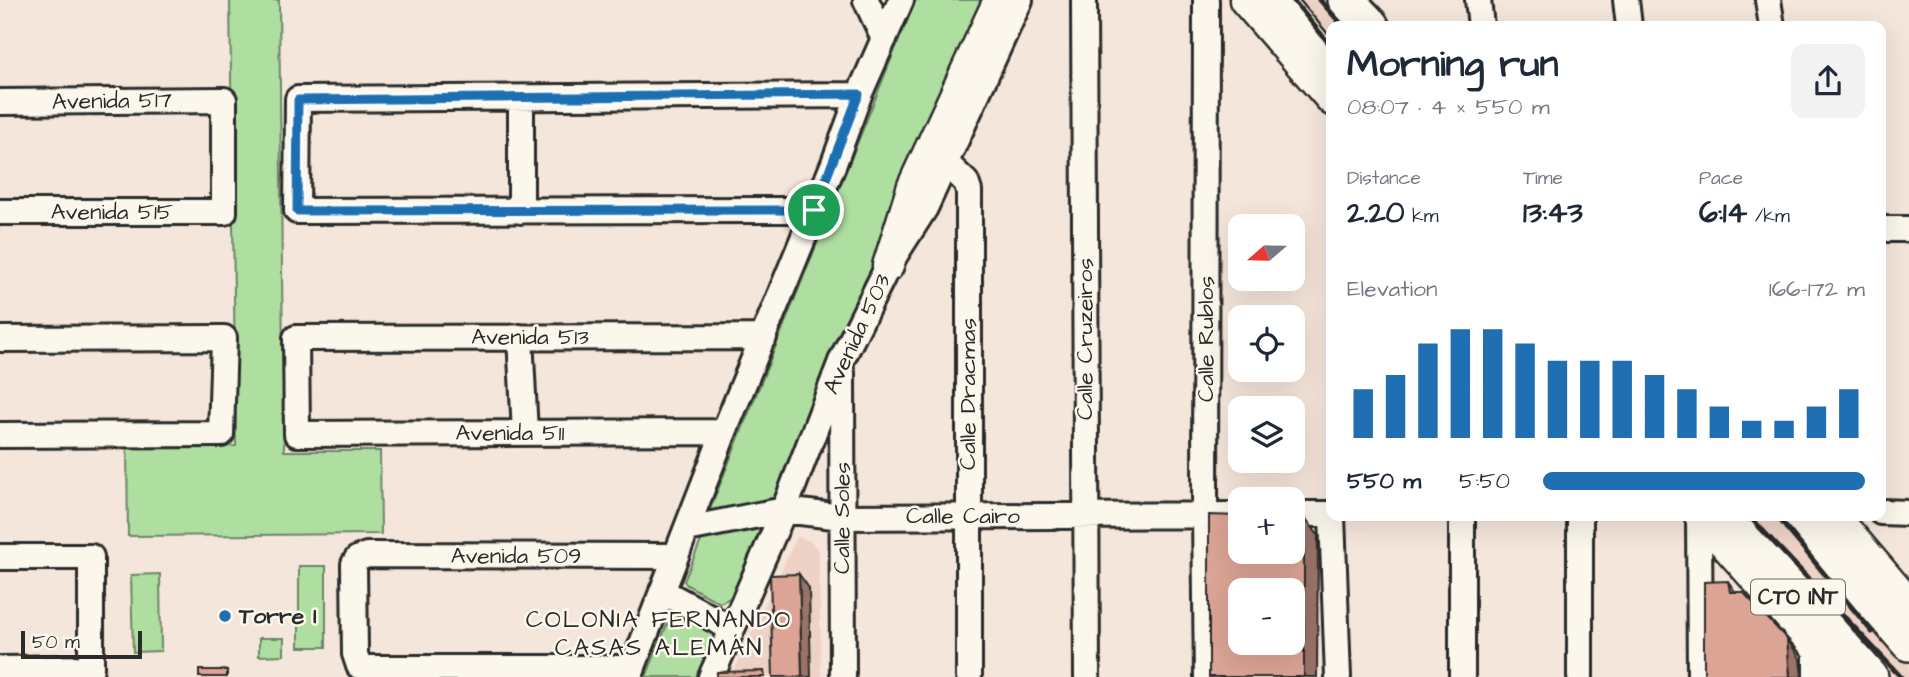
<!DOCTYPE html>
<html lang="en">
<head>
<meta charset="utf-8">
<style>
	body { margin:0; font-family:"Architects Daughter",sans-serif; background:#f2f2f3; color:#1f2937; height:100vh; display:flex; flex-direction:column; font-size:26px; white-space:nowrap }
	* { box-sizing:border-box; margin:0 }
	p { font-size:23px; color:#747a83 }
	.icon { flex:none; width:38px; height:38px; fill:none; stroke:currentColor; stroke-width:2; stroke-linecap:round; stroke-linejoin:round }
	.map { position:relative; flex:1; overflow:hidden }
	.side { position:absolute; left:1326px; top:21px; width:560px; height:500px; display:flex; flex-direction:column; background:#fff; border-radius:14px; box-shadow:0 7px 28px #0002 }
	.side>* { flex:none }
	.needle { width:46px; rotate:250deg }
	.fabs { position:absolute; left:1228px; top:214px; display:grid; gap:14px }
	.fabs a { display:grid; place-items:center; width:77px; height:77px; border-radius:14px; background:#fff; box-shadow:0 7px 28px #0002; font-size:35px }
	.scale { position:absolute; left:21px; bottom:18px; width:121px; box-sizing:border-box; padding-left:7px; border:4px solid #2b2b2b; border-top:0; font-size:19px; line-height:24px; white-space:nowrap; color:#2b2b2b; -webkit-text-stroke:5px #fbf7ec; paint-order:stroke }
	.pin { position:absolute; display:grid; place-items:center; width:60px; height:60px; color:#fff; margin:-30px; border:4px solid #fff; border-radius:50%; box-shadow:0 2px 7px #0007 }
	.round { display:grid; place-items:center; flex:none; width:74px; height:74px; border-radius:14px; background:#f2f2f3 }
	.summary { display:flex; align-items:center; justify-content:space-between; height:119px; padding:0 21px }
	h1 { font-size:38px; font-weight:700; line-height:52px }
	.metrics { display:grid; grid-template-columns:repeat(3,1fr); gap:10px; height:119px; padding:7px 21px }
	.metrics div { display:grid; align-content:center }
	.metrics b { font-size:30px; font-weight:700 }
	.metrics small { font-size:19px; font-weight:400 }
	.metrics p { font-size:19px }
	.chart { height:196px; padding:14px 21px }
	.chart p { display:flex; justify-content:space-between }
	.chart svg { width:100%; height:126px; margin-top:7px; stroke:#1f6fb2; stroke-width:6 }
	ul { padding:0 21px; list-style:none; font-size:23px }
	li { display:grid; grid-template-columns:112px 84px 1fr; align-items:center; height:52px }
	li i { height:18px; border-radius:9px; background:#1f6fb2 }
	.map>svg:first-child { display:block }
	.built { fill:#eed2c6 }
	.green { fill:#aedfa0; stroke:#6c8566; stroke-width:2 }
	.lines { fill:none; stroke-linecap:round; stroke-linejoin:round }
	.minor-casing { stroke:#2b2b2b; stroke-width:30 }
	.major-casing { stroke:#2b2b2b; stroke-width:35 }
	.highway-casing { stroke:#2b2b2b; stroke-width:40 }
	.minor { stroke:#fbf7ec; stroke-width:24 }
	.major { stroke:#fbf7ec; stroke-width:30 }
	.highway { stroke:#fbf7ec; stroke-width:35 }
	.rail { stroke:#2b2b2b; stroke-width:5 }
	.shaded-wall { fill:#9a7368; stroke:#2b2b2b; stroke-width:2 }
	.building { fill:#dca495; stroke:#2b2b2b; stroke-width:2; fill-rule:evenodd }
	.route-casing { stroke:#fff; stroke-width:14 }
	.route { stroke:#1f6fb2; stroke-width:9 }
	.poi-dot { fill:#1f6fb2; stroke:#fbf7ec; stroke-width:2.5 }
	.labels { text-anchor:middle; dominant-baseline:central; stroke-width:5; stroke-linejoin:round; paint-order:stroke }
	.shield { fill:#fbf7ec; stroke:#696865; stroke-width:2 }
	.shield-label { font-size:21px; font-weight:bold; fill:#2b2b2b }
	.street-label { font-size:23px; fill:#2b2b2b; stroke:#fbf7ec }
	.poi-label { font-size:23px; font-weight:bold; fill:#2b2b2b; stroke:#fbf7ec; text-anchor:start }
	.neighbourhood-label { font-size:24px; letter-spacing:2px; fill:#2b2b2b; stroke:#fbf7ec }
</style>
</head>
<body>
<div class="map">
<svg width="1909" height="677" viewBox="0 0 1909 677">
	<rect width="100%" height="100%" fill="#f5e6db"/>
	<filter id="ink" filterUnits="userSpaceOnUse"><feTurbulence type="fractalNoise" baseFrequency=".0143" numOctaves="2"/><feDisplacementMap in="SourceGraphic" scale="14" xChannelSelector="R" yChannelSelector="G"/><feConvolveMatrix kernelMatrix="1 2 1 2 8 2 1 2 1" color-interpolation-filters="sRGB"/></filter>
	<g filter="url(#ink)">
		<path class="built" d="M1286,0H1330L1351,26H1332V55Z
			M1743,516H1785L1909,660V677H1894Z
			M797,537L810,541L819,551L821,677H731Z"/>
		<path class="green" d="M230,0H279L284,451H380L381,534L128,536L127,448L236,446Z
			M915,0H990L776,502L707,517Z
			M770,517L743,577L730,598L720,603L687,585L684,581L703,536Z
			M299,566H326V647H299Z
			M160,574L161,651L133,652L131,575Z
			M683,616L713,630L716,639L699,677H646L667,625L673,619Z
			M259,638H284V655L259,656Z"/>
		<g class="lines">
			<g class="minor-casing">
				<path id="minor" d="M866,0L884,39
					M1084,0L1087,677
					M1206,0L1205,516L1207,677
					M1478,0L1481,26
					M1626,0L1629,26
					M1768,0L1772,26
					M521,98V211
					M0,102L224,100V212H0
					M946,163L966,182L969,191V677
					M814,210L297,211L298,99L859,95
					M1881,229H1909
					M520,337L525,433
					M0,339L224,338L221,434L0,435
					M842,373L843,677
					M724,432L297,434L296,338L764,337
					M1881,512L1909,513
					M1293,514H1332
					M1332,516L1338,677
					M1462,516V677
					M1699,516L1700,677
					M687,529L784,510L842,517L1241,515
					M0,557H91V668L0,669
					M662,591L732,629
					M633,668H369L359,666L355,654L354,564L357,559L367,555L676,556
					M629,677L724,432L834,163L859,95L901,0
					M711,677L784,510L842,359L888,266L925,208L1020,0
					M1580,677V516
					M1816,677V648"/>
			</g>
			<g class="major-casing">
				<path id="major" d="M1245,0L1332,100
					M888,266L913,186L999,0
					M1700,516L1843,677
					M1834,516L1909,604"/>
			</g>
			<g class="highway-casing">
				<path id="highway" d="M1275,0L1332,68
					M1346,0L1371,26
					M1726,516L1870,677
					M1799,516L1909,643"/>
			</g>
			<use href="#minor" class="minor"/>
			<use href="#major" class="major"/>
			<use href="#highway" class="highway"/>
			<path class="rail" d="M1293,0L1332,47
				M1320,0L1343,26
				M1749,516L1901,677
				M1777,516L1872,632"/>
		</g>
		<path class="shaded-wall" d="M1304,516L1318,535L1317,677H1304Z
			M799,574L809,588L811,677H802Z
			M1728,581L1741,600L1730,592Z
			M1787,639L1800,658L1802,677H1790Z"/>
		<path class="building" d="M1209,515L1241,516V551H1293V516H1304V677H1209ZM1241,590H1293V642H1241Z
			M799,574L802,677H773L770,575Z
			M1728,581L1730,592H1743L1787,639L1790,677H1704V582Z
			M199,670H227V677H199Z
			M764,671L765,677H717V672Z"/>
	</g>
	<g class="lines" filter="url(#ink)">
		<g class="route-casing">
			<path id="route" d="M859,94L814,210L297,211L298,100Z"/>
		</g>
		<use href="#route" class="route"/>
	</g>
	<circle class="poi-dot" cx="225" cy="616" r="7"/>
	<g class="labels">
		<rect class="shield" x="1751" y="579.5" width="94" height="35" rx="5"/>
		<g class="shield-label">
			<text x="1798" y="597">CTO INT</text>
		</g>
		<g class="street-label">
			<text transform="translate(112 101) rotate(-1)">Avenida 517</text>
			<text x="112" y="212">Avenida 515</text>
			<text transform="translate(857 334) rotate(-65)">Avenida 503</text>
			<text x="530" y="337">Avenida 513</text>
			<text transform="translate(1085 339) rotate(-90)">Calle Cruzeiros</text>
			<text transform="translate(1206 339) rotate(-90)">Calle Rublos</text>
			<text transform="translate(968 394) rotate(-90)">Calle Dracmas</text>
			<text x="510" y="433">Avenida 511</text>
			<text x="963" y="516">Calle Cairo</text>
			<text transform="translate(842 518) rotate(-90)">Calle Soles</text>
			<text x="516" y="556">Avenida 509</text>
		</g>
		<g class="poi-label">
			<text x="239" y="616">Torre I</text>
		</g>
		<g class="neighbourhood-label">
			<text x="659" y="620">COLONIA FERNANDO<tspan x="659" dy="28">CASAS ALEMÁN</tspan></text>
		</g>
	</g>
</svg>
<div class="fabs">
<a><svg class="needle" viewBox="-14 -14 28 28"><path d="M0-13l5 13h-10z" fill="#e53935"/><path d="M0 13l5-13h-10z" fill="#747a83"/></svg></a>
<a><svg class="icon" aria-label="locate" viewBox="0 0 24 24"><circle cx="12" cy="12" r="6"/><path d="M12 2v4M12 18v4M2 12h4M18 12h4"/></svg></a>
<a><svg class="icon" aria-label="layers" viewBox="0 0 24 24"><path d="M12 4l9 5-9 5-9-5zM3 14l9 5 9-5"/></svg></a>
<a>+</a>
<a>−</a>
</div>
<div class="scale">50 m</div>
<div class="pin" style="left:814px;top:210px;background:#1e9e55"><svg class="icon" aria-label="arrive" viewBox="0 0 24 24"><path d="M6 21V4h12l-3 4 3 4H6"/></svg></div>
<section class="side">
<div class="summary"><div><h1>Morning run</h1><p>08:07 · 4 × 550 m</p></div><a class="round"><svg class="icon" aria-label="share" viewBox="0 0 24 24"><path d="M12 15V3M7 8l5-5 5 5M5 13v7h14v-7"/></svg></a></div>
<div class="metrics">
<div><p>Distance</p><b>2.20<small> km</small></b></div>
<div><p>Time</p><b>13:43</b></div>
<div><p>Pace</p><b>6:14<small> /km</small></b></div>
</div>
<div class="chart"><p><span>Elevation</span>166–172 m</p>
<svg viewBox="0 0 160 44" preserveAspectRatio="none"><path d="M5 44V27M15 44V22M25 44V11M35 44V6M45 44V6M55 44V11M65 44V17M75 44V17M85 44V17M95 44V22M105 44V27M115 44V33M125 44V38M135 44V38M145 44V33M155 44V27"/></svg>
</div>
<ul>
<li><b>550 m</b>5:50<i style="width:100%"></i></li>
</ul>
</section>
</div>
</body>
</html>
